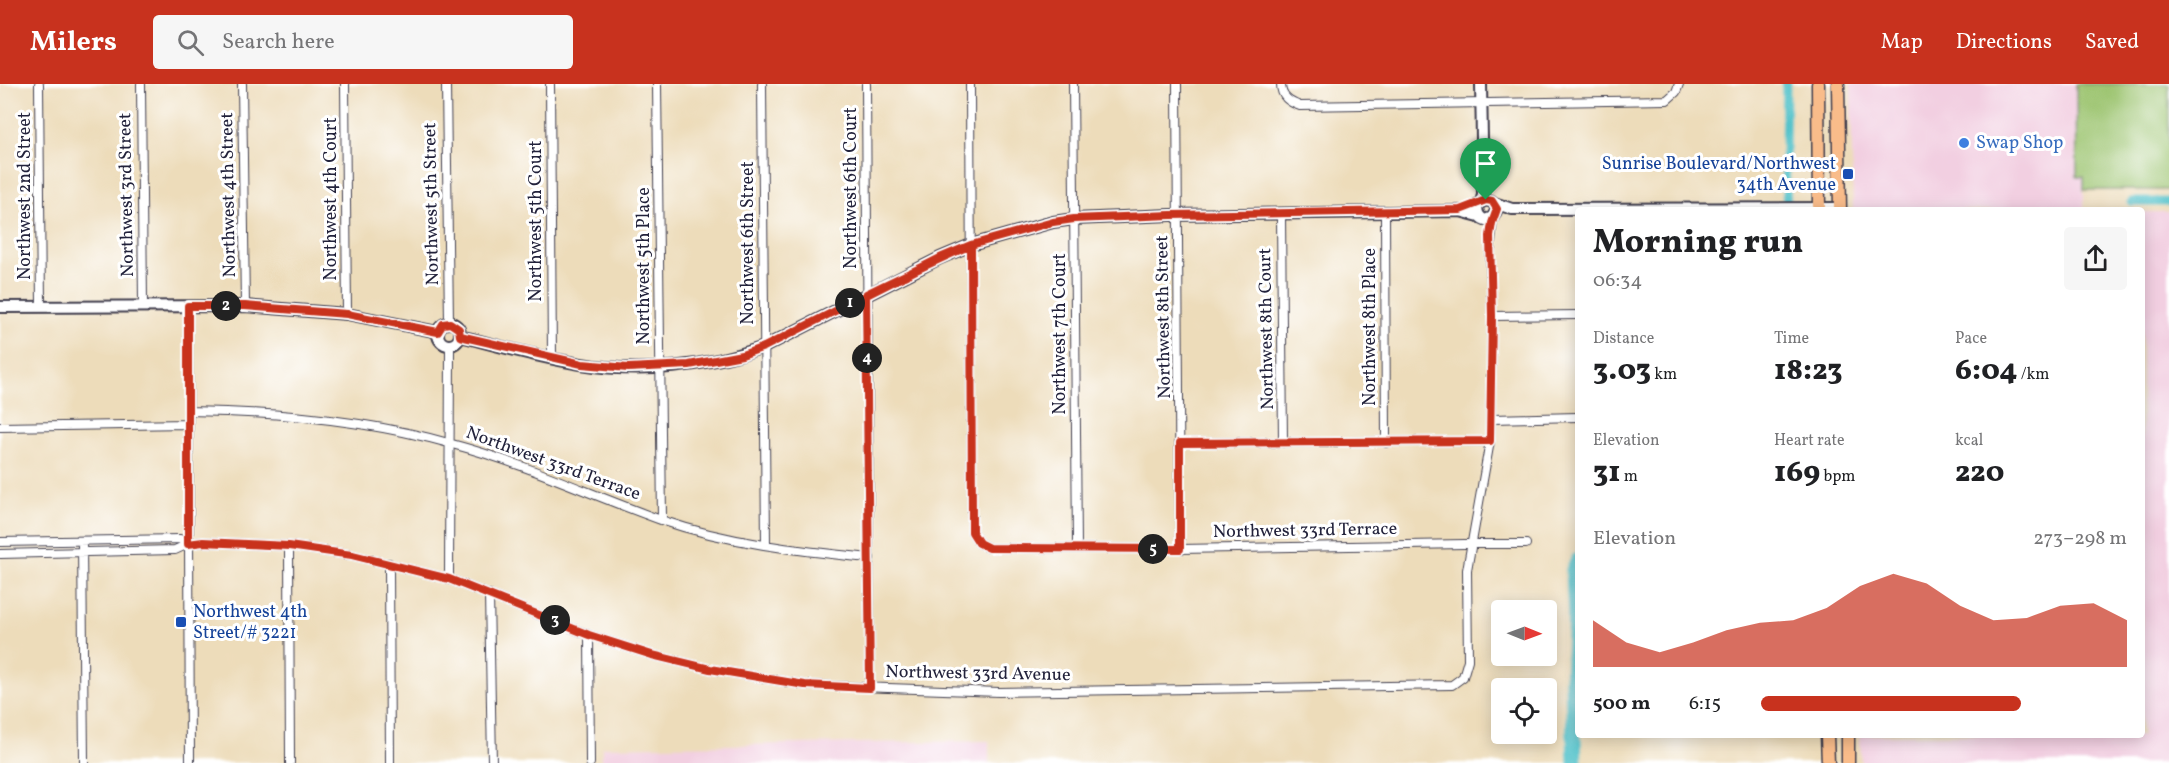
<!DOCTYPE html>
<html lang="en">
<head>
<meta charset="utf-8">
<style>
	body { margin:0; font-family:Vollkorn,serif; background:#f6f6f6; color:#202124; height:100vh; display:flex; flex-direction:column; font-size:22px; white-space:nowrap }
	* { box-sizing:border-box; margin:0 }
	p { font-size:20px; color:#757577 }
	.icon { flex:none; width:33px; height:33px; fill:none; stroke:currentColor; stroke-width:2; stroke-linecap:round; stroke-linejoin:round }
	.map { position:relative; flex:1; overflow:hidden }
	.panel { position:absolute; left:1575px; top:123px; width:570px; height:531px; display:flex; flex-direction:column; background:#fff; border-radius:6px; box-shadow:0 3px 15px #0003 }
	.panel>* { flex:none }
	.needle { width:39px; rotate:91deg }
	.tools { position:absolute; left:1491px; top:516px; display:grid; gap:12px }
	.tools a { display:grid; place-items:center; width:66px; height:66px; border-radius:6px; background:#fff; box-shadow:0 3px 15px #0003; font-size:30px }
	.pin { position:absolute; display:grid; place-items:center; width:51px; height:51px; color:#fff; margin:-62px -26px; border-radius:50% 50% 50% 0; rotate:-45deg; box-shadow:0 0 6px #0007 }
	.pin .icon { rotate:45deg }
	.km { position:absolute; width:30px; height:30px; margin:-15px; border-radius:50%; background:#222; color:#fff; font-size:16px; line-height:30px; text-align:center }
	.round { display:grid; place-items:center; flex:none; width:63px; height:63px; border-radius:6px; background:#f6f6f6 }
	.summary { display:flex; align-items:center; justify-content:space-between; height:102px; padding:0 18px }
	h1 { font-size:33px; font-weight:800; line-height:45px }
	.stats { display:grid; grid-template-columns:repeat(3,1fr); gap:9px; height:102px; padding:6px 18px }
	.stats div { display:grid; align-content:center }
	.stats b { font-size:30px; font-weight:800 }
	.stats small { font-size:16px; font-weight:400 }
	.stats p { font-size:16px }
	.chart { height:168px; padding:12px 18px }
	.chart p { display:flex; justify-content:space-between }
	.chart svg { width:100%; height:108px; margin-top:6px; fill:#c8321e; opacity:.7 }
	ul { padding:0 18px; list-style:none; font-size:20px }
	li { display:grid; grid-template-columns:96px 72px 1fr; align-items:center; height:45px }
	li i { height:15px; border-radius:8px; background:#c8321e }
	header { display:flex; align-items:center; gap:36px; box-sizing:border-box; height:84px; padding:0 30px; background:#c8321e; color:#fff }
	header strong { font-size:28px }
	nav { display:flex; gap:33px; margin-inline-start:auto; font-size:21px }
	.search { width:420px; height:54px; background:#f6f6f6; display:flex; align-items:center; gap:15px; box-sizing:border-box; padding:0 21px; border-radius:6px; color:#757577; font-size:22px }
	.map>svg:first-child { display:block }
	.built { fill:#f2cfe1 }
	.green { fill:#9cc470; stroke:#5f7356; stroke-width:1.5 }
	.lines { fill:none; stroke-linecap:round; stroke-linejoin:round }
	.canal { stroke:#55c3cb; stroke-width:9 }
	.river { stroke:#55c3cb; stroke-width:15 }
	.minor-casing { stroke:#403e4e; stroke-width:10 }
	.tertiary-casing { stroke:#403e4e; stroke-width:14 }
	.primary-casing { stroke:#403e4e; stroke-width:15 }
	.minor { stroke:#fff; stroke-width:8 }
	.tertiary { stroke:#fff; stroke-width:10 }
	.primary { stroke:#f9bc8a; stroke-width:12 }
	.route-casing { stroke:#fff; stroke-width:12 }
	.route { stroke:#c8321e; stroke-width:8 }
	.shop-dot { fill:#3f7fe0; stroke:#fff; stroke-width:2 }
	.transit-dot { fill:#1a4fb4; stroke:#fff; stroke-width:2 }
	.labels { text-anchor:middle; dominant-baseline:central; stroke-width:6; stroke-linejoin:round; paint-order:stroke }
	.shop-label { font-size:18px; fill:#366cbe; stroke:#fff; text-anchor:start }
	.transit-label { font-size:18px; fill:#164399; stroke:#fff; text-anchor:end }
	.street-label { font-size:18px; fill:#22223b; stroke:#fff }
</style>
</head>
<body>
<header>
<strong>Milers</strong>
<div class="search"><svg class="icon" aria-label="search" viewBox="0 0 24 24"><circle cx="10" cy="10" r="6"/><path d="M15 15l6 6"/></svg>Search here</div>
<nav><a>Map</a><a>Directions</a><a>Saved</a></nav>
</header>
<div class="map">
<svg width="2169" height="679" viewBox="0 0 2169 679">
	<rect width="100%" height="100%" fill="#fff"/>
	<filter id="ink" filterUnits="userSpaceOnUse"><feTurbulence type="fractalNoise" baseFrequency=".0167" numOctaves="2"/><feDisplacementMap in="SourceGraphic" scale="12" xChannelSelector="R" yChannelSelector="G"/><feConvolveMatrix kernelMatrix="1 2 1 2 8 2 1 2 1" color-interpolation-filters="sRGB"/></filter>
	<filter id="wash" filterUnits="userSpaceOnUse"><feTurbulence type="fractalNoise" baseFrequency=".008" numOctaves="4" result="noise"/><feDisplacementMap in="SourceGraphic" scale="24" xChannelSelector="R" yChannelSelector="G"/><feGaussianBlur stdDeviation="1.35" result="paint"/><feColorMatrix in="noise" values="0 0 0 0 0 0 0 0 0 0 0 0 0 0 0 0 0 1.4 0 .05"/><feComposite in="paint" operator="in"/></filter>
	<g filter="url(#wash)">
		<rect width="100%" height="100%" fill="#eddcba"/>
		<path class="built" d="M1851,0H2076L2077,93H2084V126H1853Z
			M2142,128H2169V679H1861L1860,651H2142Z
			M989,657V679H602V663Z"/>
		<path class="green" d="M2076,0H2169V106H2084V93H2077Z"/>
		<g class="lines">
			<path class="canal" d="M1786,0L1785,75L1787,126
				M2132,118H2169"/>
			<path class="river" d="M1575,679L1572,597L1575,531L1573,486L1578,476"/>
		</g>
	</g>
	<g filter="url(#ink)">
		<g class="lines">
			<g class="minor-casing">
				<path id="minor" d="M39,0L41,223
					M141,0L143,222
					M242,0L245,222
					M345,0L347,230
					M446,0L449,239
					M550,0L552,274
					M657,0L662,436
					M762,0L766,461
					M866,0L870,604
					M970,0L972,448L979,459L989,464L1180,465L1465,460H1526
					M1073,0L1077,464
					M1177,0L1180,465
					M1281,0C1281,13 1289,18 1300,22L1667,16L1676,8L1679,0
					M1385,128L1386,359
					M1281,130L1283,359
					M188,222L190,679
					M1492,232L1578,231
					M188,327C276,328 367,336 452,360C524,379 591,411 661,436C728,459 799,467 870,474
					M1492,335L1578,333
					M0,343L188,340
					M1180,359L1490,357
					M0,458L180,455L188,460
					M82,458L84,679
					M289,462L290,679
					M0,470L175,466L188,460L203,458L289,462L352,471L449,495L589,551L652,571L710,585L805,601L999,608L1452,601L1463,593L1468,576L1467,486L1490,357L1492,232L1490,173L1493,133
					M389,479L390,679
					M449,495L450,261
					M489,510L492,679
					M589,551L590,679"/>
			</g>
			<g class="tertiary-casing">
				<path id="tertiary" d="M1481,118L1483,111L1481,0
					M1494,120L1497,125L1493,133L1485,136C1478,133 1476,127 1478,120L1486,116L1512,125L1840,124
					M0,223L245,222L347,230L438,248
					M438 250a11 11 0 1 1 22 0a11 11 0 1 1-22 0Z
					M460,252C500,262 540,274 581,280C642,290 706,283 764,263L940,174L971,161L1053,138L1074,135L1171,131L1460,127L1479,132"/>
			</g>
			<g class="primary-casing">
				<path id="primary" d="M1818,0L1819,126
					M1838,0L1840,126
					M1827,651L1828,679
					M1848,651V679"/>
			</g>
			<use href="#minor" class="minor"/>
			<use href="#tertiary" class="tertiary"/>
			<use href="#primary" class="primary"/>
		</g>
	</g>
	<g class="lines" filter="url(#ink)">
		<g class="route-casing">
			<path id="route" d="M1486,116L1460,126L1171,131L1074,135L1053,138L971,161L940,174L764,263L742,271L689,281L628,284L582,280L460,252L459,245L450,239L443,240L438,248L347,230L245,222H188V460L203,458L289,462L352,471L449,495L589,551L652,571L710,585L805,601L870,604L866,210C901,193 936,176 971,161L972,448L979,459L989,464L1180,465V359L1490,357L1492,232L1490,152L1492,139L1497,125L1492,117L1486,116"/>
		</g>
		<use href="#route" class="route"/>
	</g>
	<circle class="shop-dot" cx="1964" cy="59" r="6"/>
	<g class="transit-dot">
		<rect x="1842" y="84" width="12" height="12" rx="3"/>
		<rect x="175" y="532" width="12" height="12" rx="3"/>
	</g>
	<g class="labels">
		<g class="shop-label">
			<text x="1976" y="59">Swap Shop</text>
		</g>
		<g class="transit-label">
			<text x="1836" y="80">Sunrise Boulevard/Northwest<tspan x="1836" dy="21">34th Avenue</tspan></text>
			<text x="193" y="528" text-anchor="start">Northwest 4th<tspan x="193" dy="21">Street/# 3221</tspan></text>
		</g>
		<g class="street-label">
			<text transform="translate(851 104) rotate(-90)">Northwest 6th Court</text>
			<text transform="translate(127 111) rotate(-91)">Northwest 3rd Street</text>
			<text transform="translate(229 111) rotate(-91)">Northwest 4th Street</text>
			<text transform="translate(25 112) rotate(-90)">Northwest 2nd Street</text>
			<text transform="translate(331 115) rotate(-90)">Northwest 4th Court</text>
			<text transform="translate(432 120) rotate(-91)">Northwest 5th Street</text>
			<text transform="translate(536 137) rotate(-90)">Northwest 5th Court</text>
			<text transform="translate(748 159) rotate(-90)">Northwest 6th Street</text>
			<text transform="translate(644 182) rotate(-90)">Northwest 5th Place</text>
			<text transform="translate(1164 233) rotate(-91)">Northwest 8th Street</text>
			<text transform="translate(1370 243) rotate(-90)">Northwest 8th Place</text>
			<text transform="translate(1267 245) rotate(-91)">Northwest 8th Court</text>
			<text transform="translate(1060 250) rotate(-90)">Northwest 7th Court</text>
			<text transform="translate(553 380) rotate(20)">Northwest 33rd Terrace</text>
			<text transform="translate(1305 447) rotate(-1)">Northwest 33rd Terrace</text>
			<text transform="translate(978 590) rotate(1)">Northwest 33rd Avenue</text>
		</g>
	</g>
</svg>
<div class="tools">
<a><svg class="needle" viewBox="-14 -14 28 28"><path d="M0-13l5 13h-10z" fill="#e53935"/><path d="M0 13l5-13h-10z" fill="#757577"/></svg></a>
<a><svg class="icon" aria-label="locate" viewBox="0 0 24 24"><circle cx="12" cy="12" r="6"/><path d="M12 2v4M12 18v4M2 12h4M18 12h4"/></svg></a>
</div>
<div class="pin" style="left:1486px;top:116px;background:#1e9e55"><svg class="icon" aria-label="arrive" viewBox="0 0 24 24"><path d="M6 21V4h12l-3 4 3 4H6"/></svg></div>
<b class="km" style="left:850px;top:219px">1</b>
<b class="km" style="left:226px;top:222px">2</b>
<b class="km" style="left:555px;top:536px">3</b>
<b class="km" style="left:867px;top:274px">4</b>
<b class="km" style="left:1153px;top:465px">5</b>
<section class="panel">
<div class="summary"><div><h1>Morning run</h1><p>06:34</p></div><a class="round"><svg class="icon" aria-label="share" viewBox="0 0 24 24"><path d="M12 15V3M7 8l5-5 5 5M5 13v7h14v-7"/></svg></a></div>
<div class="stats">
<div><p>Distance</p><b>3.03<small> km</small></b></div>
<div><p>Time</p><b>18:23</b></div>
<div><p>Pace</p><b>6:04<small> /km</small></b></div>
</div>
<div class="stats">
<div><p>Elevation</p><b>31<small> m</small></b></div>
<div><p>Heart rate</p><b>169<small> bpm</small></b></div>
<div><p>kcal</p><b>220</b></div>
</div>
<div class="chart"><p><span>Elevation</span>273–298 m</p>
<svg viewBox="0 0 160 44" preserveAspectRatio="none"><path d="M0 44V25L10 34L20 38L30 34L40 29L50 26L60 25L70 20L80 11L90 6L100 10L110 19L120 25L130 24L140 19L150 18L160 25V44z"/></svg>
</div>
<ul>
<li><b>500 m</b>6:15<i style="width:71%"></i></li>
</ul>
</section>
</div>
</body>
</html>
